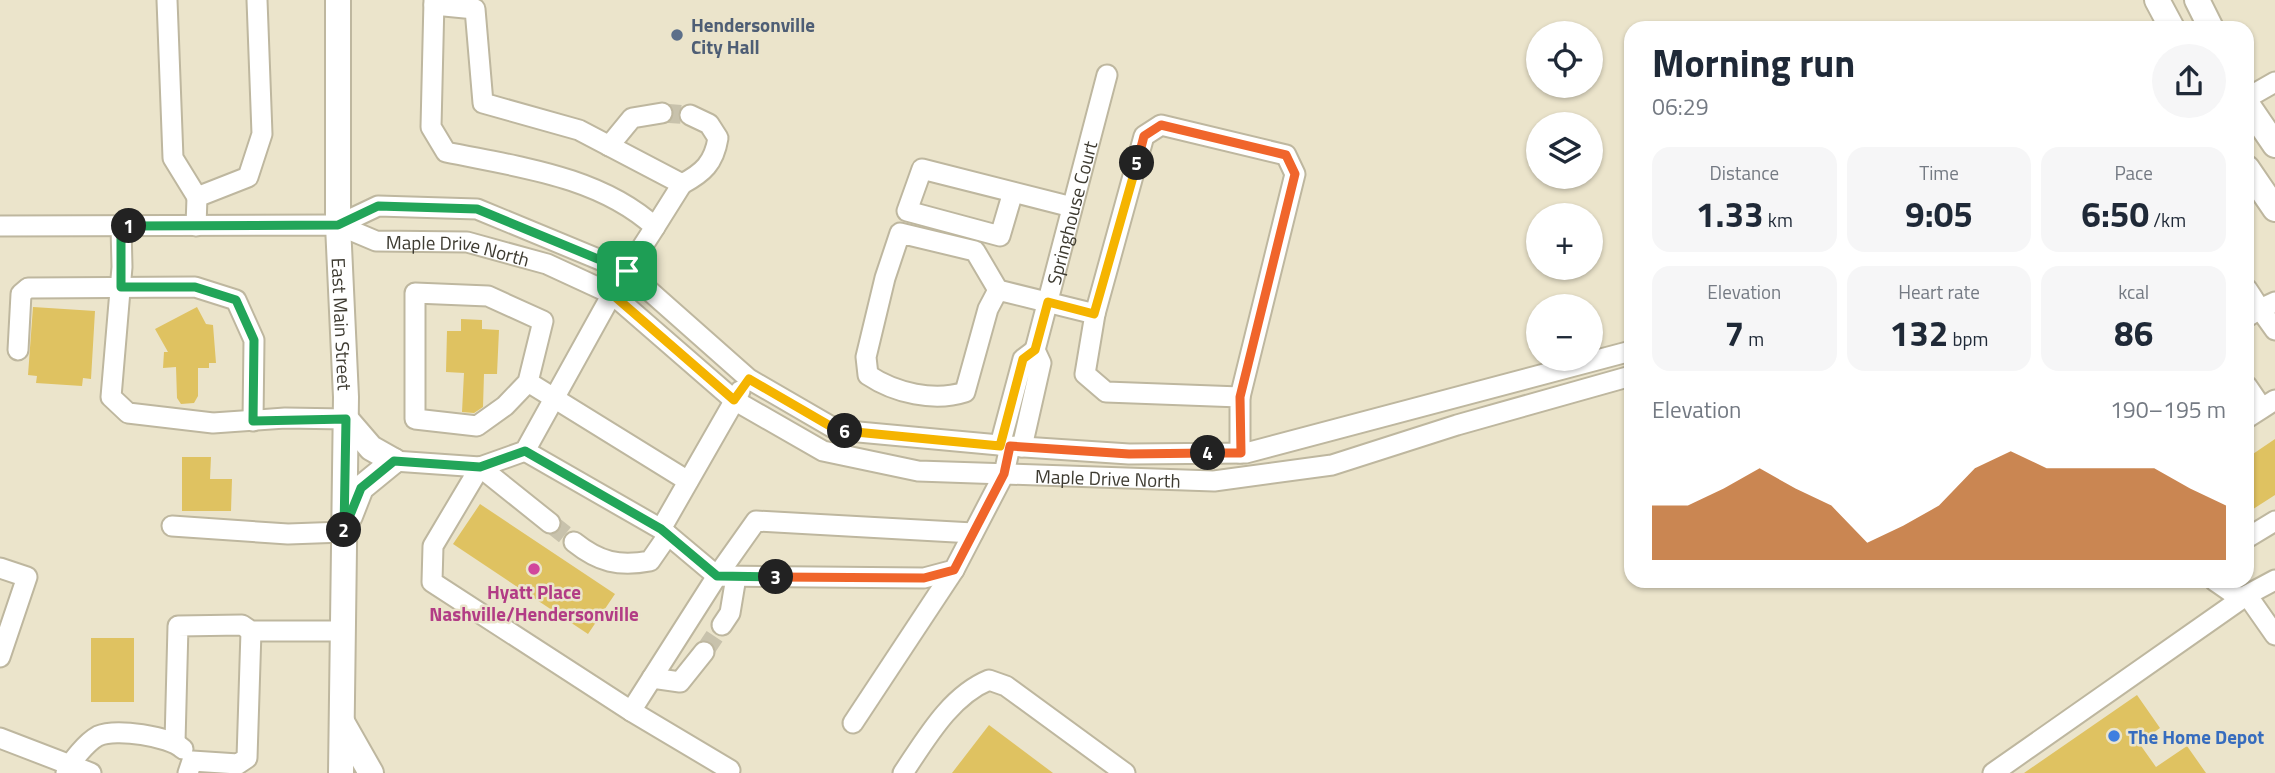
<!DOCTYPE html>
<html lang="en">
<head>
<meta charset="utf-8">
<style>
	body { margin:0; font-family:"Titillium Web",sans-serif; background:#f6f6f7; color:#1f2937; height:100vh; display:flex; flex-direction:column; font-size:26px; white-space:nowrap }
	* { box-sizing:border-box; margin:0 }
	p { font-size:23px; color:#747a83 }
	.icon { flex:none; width:38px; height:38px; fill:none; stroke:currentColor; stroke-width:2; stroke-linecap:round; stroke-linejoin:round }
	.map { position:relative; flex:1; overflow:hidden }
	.sheet { position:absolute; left:1624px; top:21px; width:630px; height:567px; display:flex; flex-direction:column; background:#fff; border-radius:21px; box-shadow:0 2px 5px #0004 }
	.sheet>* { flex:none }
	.fabs { position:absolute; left:1526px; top:21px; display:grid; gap:14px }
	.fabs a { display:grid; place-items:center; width:77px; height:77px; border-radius:50%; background:#fff; box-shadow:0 2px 5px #0004; font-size:35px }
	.pin { position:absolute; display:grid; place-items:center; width:60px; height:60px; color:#fff; margin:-30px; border-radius:14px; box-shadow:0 4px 10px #0006 }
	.km { position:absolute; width:35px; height:35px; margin:-18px; border-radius:50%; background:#222; color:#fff; font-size:19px; line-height:35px; text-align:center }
	.round { display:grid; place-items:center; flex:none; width:74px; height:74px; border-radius:37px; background:#f6f6f7 }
	.summary { display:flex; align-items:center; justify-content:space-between; height:119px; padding:0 28px }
	h1 { font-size:38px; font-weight:700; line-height:52px }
	.figures { display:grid; grid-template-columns:repeat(3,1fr); gap:10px; height:119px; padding:7px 28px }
	.figures div { display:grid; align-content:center; border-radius:18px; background:#f6f6f7; text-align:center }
	.figures b { font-size:35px; font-weight:700 }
	.figures small { font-size:19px; font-weight:400 }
	.figures p { font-size:19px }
	.chart { height:196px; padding:14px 28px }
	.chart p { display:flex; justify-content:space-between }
	.chart svg { width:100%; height:126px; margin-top:7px; fill:#b45309; opacity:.7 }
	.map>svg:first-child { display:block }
	.building { fill:#dfc261 }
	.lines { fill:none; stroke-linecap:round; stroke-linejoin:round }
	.minor-tunnel { stroke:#c8c2ac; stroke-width:19; stroke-dasharray:19 10; stroke-linecap:butt }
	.minor-casing { stroke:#beb79f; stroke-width:23 }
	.major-casing { stroke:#beb79f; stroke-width:28 }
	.minor { stroke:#fff; stroke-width:19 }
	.major { stroke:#fff; stroke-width:24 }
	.split-1-casing { stroke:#fff; stroke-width:14 }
	.split-2-casing { stroke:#fff; stroke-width:14 }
	.split-3-casing { stroke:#fff; stroke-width:14 }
	.split-4-casing { stroke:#fff; stroke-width:14 }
	.split-5-casing { stroke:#fff; stroke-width:14 }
	.split-6-casing { stroke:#fff; stroke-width:14 }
	.split-7-casing { stroke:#fff; stroke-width:14 }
	.split-1 { stroke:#22a559; stroke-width:9 }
	.split-2 { stroke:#22a559; stroke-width:9 }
	.split-3 { stroke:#22a559; stroke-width:9 }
	.split-4 { stroke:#f0652b; stroke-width:9 }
	.split-5 { stroke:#f0652b; stroke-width:9 }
	.split-6 { stroke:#f5b400; stroke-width:9 }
	.split-7 { stroke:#f5b400; stroke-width:9 }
	.service-dot { fill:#5c6f8a; stroke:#ebe4cb; stroke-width:2.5 }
	.hotel-dot { fill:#d1479c; stroke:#ebe4cb; stroke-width:2.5 }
	.shop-dot { fill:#3f7fe0; stroke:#ebe4cb; stroke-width:2.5 }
	.labels { text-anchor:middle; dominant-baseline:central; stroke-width:5; stroke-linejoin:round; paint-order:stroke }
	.service-label { font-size:19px; font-weight:bold; fill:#4e5e75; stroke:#ebe4cb; text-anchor:start }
	.street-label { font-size:19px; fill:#3e3b31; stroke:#ebe4cb }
	.hotel-label { font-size:19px; font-weight:bold; fill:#b23c85; stroke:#ebe4cb }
	.shop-label { font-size:19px; font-weight:bold; fill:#366cbe; stroke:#ebe4cb; text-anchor:start }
</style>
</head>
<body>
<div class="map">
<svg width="2275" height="773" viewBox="0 0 2275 773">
	<rect width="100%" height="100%" fill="#ebe4cb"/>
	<path class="building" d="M33,307L95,311L91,379L83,378L82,386L36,383L37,376L28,375Z
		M197,307L206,324L213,325L216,363H209V368H198V396L194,403L181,404L177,398L176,367L163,368L164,352H168L155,329Z
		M461,319L482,320V329L499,330L497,374H484L483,407L474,413L462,412L464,373L446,372L447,331H461Z
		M2275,439V495L2247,513V458Z
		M182,457H211L210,479H232L231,511H182Z
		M480,504L615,594L588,634L453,544Z
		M91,638H134V702H91Z
		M2137,695L2160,728L2139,743L2156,767L2187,746L2206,773H2024Z
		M989,725L1053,773H952Z"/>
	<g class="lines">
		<path class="minor-tunnel" d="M662,113L690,115
			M550,523L574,542
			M704,652L722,625"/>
		<g class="minor-casing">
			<g id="minor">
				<path d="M167,0L173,158L197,197"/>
				<path d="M434,0L431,127L446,152C518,167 599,176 655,227L612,294L525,451L480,467"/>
				<path d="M434,5L475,9L483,103L579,130L682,184L655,227"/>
				<path d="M2247,98L2275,82"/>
				<path d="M609,146L632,118L662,113"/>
				<path d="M682,184C703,173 714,163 718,138L709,124L690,115"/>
				<path d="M1013,192L1000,236L907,211L922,169L1072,207"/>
				<path d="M338,225L378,206L477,209L627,271L749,379L837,430L1010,446L1129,454L1246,453L1631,351"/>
				<path id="s1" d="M0,226L338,225L376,241L467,242L547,264L612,294L734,400L823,451L918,471L1214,481L1332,465L1457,425L1631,376"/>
				<path d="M121,226L122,267L111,397L128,413L213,423L285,418L346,419"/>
				<path d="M196,226L197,197L248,177L262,134L257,0"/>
				<path d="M2247,289L2260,309L2247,317"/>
				<path d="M998,290L988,309L965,392C934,402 895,393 868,375L866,357L885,278L900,233L975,251L998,290L1095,314L1085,374L1106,392L1240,397V453"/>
				<path d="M2275,302L2260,309L2275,330"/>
				<path d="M1095,314L1144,136L1161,125L1286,155L1295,174L1240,397"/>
				<path d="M18,350L21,294L28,288L195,287L236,300L254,340L253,421"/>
				<path id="s2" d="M1035,350L1107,75"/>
				<path d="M528,382L505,406L477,426L415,419V293L488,296L543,321L528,382L688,481"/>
				<path d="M2247,386L2262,408"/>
				<path d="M740,391L661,529L717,576L756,521L973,533"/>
				<path d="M2247,418L2275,400"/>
				<path d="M1000,445L1023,359L1035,350L1041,363L1022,447"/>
				<path d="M525,451L661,529"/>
				<path d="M394,461L480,467L433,546L432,582L631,711L717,576L924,578L954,570L1004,474L1010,446"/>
				<path d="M480,467L550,523"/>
				<path d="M172,526L288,534L344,532"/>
				<path d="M2247,538L2275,521"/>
				<path d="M574,542C599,562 619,567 650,561L668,535"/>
				<path d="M0,568L27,577L0,657"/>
				<path d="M2275,580L2247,595L2275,635"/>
				<path d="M2215,581L2241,599"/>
				<path d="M722,625L730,613L736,577"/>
				<path d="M652,678L680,682L704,652"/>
				<path d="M631,711L730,770"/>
				<path d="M853,723L954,570"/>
				<path d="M0,738L91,773"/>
				<path d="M175,742L178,626L242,625L251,631H343"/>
				<path d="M66,773C70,762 87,742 98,736C116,728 169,736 183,749"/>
				<path d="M188,773L192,761L238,764L247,758L251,631"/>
				<path d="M903,773C926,739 950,696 989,680L1006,686L1125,773"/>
				<path d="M1993,773L2247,595"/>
			</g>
		</g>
		<g class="major-casing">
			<g id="major">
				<path id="s3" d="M338,0V225L346,397L341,773"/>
				<path d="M2157,0L2172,28"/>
				<path d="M2197,0L2211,28"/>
				<path d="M2247,104L2275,145"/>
				<path d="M2247,168L2275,209"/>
				<path d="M346,419L371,448L394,461"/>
				<path d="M350,516L361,488L394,461"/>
				<path d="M342,722L371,773"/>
			</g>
		</g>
		<use href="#minor" class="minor"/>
		<use href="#major" class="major"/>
	</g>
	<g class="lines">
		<g class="split-1-casing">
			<path id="split-1" d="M129,226L338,225L378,206L477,209L627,271"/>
		</g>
		<g class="split-2-casing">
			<path id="split-2" d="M129,226H121V287H195L236,300L254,340L253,421L346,419L344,530"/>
		</g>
		<g class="split-3-casing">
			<path id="split-3" d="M344,530L361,488L394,461L480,467L525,451L661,529L717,576L776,577"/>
		</g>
		<g class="split-4-casing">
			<path id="split-4" d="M776,577L924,578L954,570L1004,474L1010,446L1129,454L1208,453"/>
		</g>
		<g class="split-5-casing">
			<path id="split-5" d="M1137,163L1144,136L1161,125L1286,155L1295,174L1240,397L1241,453H1208"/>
		</g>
		<g class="split-6-casing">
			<path id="split-6" d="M845,431L1000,446L1023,359L1035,350L1048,302L1094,314L1137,163"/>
		</g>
		<g class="split-7-casing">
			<path id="split-7" d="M627,271L612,294L734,400L749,379L837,430L845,431"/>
		</g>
		<use href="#split-1" class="split-1"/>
		<use href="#split-2" class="split-2"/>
		<use href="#split-3" class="split-3"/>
		<use href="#split-4" class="split-4"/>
		<use href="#split-5" class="split-5"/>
		<use href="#split-6" class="split-6"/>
		<use href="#split-7" class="split-7"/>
	</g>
	<circle class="service-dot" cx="677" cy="35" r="7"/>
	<circle class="hotel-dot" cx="534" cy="569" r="7"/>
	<circle class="shop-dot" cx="2114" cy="736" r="7"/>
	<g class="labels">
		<g class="service-label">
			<text x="691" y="24">Hendersonville<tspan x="691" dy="22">City Hall</tspan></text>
		</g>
		<g class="street-label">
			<text stroke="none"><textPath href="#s2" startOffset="142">Springhouse Court</textPath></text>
			<text stroke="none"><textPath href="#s1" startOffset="462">Maple Drive North</textPath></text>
			<text stroke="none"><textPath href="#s3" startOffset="324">East Main Street</textPath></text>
			<text stroke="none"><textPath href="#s1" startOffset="1176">Maple Drive North</textPath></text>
		</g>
		<g class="hotel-label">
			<text x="534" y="591">Hyatt Place<tspan x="534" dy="22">Nashville/Hendersonville</tspan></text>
		</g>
		<g class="shop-label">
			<text x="2128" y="736">The Home Depot</text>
		</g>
	</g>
</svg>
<div class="fabs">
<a><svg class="icon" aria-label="locate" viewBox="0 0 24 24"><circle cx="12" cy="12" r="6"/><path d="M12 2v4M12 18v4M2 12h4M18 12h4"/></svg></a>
<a><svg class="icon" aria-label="layers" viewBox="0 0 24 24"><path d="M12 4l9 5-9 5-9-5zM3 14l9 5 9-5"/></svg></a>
<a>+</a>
<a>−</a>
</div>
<div class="pin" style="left:627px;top:271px;background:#1e9e55"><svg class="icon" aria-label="arrive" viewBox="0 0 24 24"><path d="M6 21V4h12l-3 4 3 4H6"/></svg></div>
<b class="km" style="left:129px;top:226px">1</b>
<b class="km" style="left:344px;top:530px">2</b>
<b class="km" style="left:776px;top:577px">3</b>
<b class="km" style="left:1208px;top:453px">4</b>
<b class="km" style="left:1137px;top:163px">5</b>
<b class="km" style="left:845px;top:431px">6</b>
<section class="sheet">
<div class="summary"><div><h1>Morning run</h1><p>06:29</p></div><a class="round"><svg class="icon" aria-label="share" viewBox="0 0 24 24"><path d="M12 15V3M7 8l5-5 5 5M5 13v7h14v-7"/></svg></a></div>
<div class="figures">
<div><p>Distance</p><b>1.33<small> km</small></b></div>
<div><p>Time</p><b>9:05</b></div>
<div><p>Pace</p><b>6:50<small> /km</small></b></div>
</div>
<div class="figures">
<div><p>Elevation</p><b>7<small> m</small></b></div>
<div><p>Heart rate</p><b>132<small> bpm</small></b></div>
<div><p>kcal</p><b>86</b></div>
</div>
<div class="chart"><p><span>Elevation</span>190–195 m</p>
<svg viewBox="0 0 160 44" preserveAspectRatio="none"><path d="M0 44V25L10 25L20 19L30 12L40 19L50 25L60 38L70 32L80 25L90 12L100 6L110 12L120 12L130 12L140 12L150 19L160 25V44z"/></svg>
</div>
</section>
</div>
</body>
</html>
